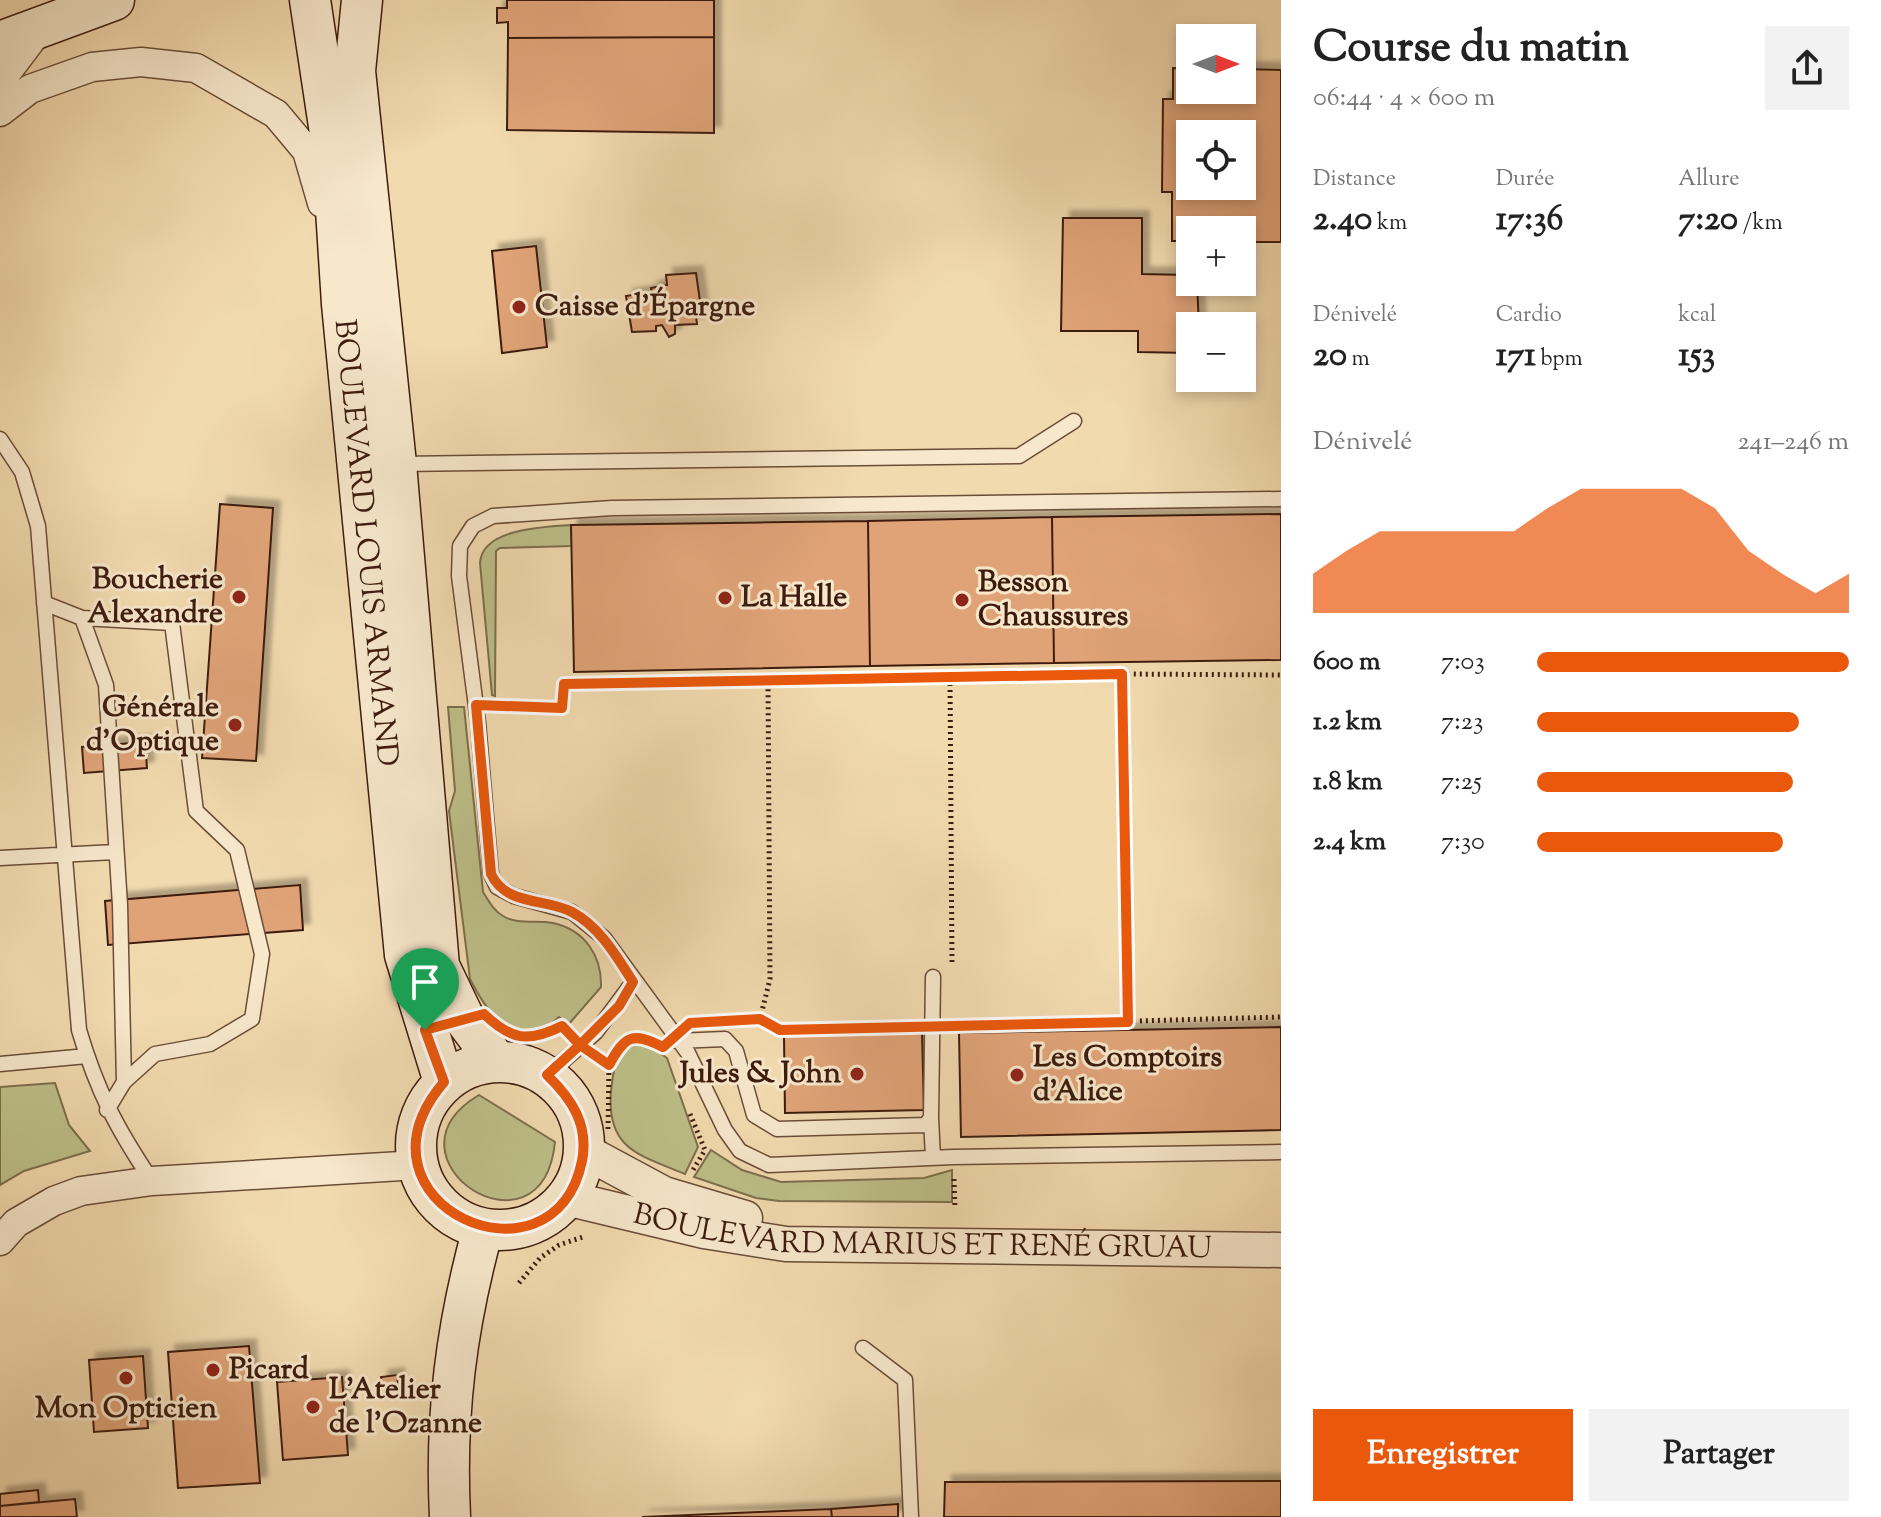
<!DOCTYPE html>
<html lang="fr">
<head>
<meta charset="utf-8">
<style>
	body { margin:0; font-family:"Sorts Mill Goudy",serif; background:#f2f2f2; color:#222; height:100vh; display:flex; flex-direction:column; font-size:30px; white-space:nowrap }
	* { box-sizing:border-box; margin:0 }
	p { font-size:26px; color:#767676 }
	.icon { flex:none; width:44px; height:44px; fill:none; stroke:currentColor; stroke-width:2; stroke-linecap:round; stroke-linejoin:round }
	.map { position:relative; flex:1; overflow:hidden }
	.sheet { display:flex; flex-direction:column; background:#fff; width:600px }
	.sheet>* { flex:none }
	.needle { width:52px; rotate:90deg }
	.fabs { position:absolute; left:1176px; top:24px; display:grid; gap:16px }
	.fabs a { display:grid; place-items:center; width:80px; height:80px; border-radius:0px; background:#fff; box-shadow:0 4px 12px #0003; font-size:40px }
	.pin { position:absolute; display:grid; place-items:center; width:68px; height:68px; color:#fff; margin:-82px -34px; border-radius:50% 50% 50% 0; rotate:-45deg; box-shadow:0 0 8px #0007 }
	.pin .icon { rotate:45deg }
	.round { display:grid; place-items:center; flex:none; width:84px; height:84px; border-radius:0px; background:#f2f2f2 }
	.head { display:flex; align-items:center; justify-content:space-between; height:136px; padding:0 32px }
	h1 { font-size:44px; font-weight:700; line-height:60px }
	.stats { display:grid; grid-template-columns:repeat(3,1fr); gap:12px; height:136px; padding:8px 32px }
	.stats div { display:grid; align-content:center }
	.stats b { font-size:34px; font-weight:700 }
	.stats small { font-size:22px; font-weight:400 }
	.stats p { font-size:22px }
	.chart { height:224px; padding:16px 32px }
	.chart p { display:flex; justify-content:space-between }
	.chart svg { width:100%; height:144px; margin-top:8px; fill:#ea580c; opacity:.7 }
	.cta { display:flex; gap:16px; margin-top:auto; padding:16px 32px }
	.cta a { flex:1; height:92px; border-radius:0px; background:#ea580c; color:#fff; font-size:32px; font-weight:700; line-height:92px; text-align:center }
	.cta a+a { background:#f2f2f2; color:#222 }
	ul { padding:0 32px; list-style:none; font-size:26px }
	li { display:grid; grid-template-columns:128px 96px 1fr; align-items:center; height:60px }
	li i { height:20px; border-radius:10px; background:#ea580c }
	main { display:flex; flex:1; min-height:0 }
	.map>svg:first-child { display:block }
	.green { fill:#bdbf89; stroke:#7d6e4c; stroke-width:2 }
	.building { fill:#e0a378; stroke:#3d1c0f; stroke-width:2; fill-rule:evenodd; filter:url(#shadow) }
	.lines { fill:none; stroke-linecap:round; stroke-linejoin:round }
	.service-casing { stroke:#6a4c37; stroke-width:17 }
	.minor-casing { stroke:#6a4c37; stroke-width:31 }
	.tertiary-casing { stroke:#6a4c37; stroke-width:37 }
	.secondary-casing { stroke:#3d1c0f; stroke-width:43 }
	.path { stroke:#3d1c0f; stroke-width:5; stroke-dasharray:2 4; stroke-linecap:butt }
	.service { stroke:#f7e7cb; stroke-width:14 }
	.minor { stroke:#f7e7cb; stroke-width:28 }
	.tertiary { stroke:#f7e7cb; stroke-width:34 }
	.secondary { stroke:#f7e7cb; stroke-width:40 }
	.route-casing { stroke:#fff; stroke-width:16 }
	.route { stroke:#ea580c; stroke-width:10 }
	.poi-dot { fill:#8f2418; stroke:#f7e7cb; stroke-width:3 }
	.labels { text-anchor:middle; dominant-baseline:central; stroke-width:6; stroke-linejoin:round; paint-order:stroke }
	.poi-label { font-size:30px; font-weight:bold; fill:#3d1c0f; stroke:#f7e7cb; text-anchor:start }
	.street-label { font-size:30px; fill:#3d1c0f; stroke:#f7e7cb }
</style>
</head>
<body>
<main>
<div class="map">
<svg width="1281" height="1517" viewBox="0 0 1281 1517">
	<defs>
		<filter id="shadow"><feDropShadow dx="7" dy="-7" stdDeviation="2" flood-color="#0004"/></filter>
	</defs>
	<rect width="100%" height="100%" fill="#f2daaf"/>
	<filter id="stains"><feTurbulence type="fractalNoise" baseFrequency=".0025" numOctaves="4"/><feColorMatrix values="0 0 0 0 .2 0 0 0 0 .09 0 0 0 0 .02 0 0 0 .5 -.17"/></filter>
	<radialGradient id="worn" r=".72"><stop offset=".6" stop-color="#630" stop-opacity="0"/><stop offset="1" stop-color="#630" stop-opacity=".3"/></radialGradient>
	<path class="green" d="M571,525L572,546L500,548L496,551L495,696L492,695L480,563C482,528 545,527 571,525Z
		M448,707H464L483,892C489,901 493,910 503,916C518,925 536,920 553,923C585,930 602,956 601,987L568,1025L559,1017C518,1056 488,1015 470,979L449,811L455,791Z
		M645,1042L667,1058L698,1147L685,1174C639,1155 606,1149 611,1091C613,1075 614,1062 623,1049Z
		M55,1083L69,1125L90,1151L24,1171L0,1185V1087Z
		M479,1095L555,1142C542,1269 373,1158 479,1095Z
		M711,1150L742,1170L781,1182L924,1178L952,1170V1202L779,1201L756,1198L694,1177Z"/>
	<path class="building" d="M507,0H714V37L508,38V22L497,23V8H507Z
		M714,37V133L507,130L508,38Z
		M1173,68L1190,69V90H1242V69L1281,70V242H1242V230H1190V241H1172V192H1162L1163,99H1173ZM1190,134H1242V186H1190Z
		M1063,218H1142V274L1190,275V282H1197L1199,326H1190V353L1138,352V331H1061Z
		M536,246L547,347L502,353L492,251Z
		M696,273L701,308H695L697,324L675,325V334L669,337L662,325L656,326V331L632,332L626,296L652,292L651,288L667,285L666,275Z
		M220,504L273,508L256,761L202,758Z
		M1281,514V660L1054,663L1052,517Z
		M1052,517L1054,663L870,666L868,521Z
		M868,521L870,666L574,672L571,525Z
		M145,742L147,768L84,773L82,747Z
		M300,885L303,930L108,945L105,901Z
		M1281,1027V1130L961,1137L959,1033Z
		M922,1033L924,1110L785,1113L784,1036Z
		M249,1346L260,1483L178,1488L168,1352Z
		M143,1356L148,1428L94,1432L89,1360Z
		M397,1375L399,1393L383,1395L381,1377Z
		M342,1377L348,1455L283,1460L277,1382Z
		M1281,1481V1517H944L945,1482Z
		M38,1490L39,1502L0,1506V1494Z
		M75,1499L77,1517H0V1506Z
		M898,1504V1517H832L831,1509Z
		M831,1509L832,1517H642Z"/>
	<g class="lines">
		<g class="service-casing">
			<path id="service" d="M0,439L22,472L38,526L79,1030C97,1091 117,1129 152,1181
				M400,464L1019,456L1074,421
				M1281,499L612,508L493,516L473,526L460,546L459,576L478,722L491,874L497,887L514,896L572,912L604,938L688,1053L725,1130L740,1151L769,1165L953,1157L1281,1152
				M44,603L82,618L106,685L120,905L124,1082L107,1110
				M82,618L172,623L196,811L237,850L262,954L252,1019L210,1044L155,1054L124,1082
				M0,858L115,852
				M677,1041L725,1039L736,1051L754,1115L777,1129L925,1125L931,1118L933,977
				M0,1064L87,1056
				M547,1075L596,1032L633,982
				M931,1118L933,1158
				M863,1348L905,1380L911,1517"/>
		</g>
		<g class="minor-casing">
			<path id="minor" d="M0,90L7,72L41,27
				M0,112L30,89L92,67L141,62L196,68L276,114L307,151L322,203
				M0,1241L16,1223L54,1201L81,1191L152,1181L418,1165"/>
		</g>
		<g class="tertiary-casing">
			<g id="tertiary">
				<path d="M584,1151L664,1194L745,1218"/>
				<path id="s1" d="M566,1198L704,1231L786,1244L1281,1250"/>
			</g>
		</g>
		<g class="secondary-casing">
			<g id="secondary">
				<path id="s2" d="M310,0L332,146L342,304L405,955L444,1082"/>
				<path d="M362,0L355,71L396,464L439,966L464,1018L496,1061"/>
				<path d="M0,42L114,0"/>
				<circle cx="500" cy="1146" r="84"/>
				<path d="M450,1517C445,1415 456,1327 483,1229"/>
			</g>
		</g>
		<path class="path" d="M1122,674L1128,1022
			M950,678L952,965
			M496,706L562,708L564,684L1122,674L1281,675
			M761,1019L780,1030L912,1027
			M735,1020L760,1019L770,979L768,682
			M954,1026L1281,1017
			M522,1036L532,1037L562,1026L567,1032
			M599,1059L609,1065C618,1049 627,1031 649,1040
			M690,1114L705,1150L693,1170
			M608,1129L609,1065
			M954,1179L955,1209
			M519,1283L540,1258L559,1245L583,1237"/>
		<use href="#service" class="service"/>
		<use href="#minor" class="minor"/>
		<use href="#tertiary" class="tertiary"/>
		<use href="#secondary" class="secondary"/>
	</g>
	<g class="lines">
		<g class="route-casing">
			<path id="route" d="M425,1030L444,1082C340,1204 554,1298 582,1161C589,1125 572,1099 547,1075L580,1045L609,1065C625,1036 632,1031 663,1047L690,1023L760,1019L780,1030L1128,1022L1122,674L564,684L562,708L476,705L491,874C506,906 545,898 572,912C600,927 617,957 633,982L619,1006L580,1045L562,1026C528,1043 511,1040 484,1014L425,1030"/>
		</g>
		<use href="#route" class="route"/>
	</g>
	<g class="poi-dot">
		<circle cx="519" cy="307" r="8"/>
		<circle cx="239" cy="597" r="8"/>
		<circle cx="725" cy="598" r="8"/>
		<circle cx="962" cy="600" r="8"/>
		<circle cx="235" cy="725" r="8"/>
		<circle cx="857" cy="1074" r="8"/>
		<circle cx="1017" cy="1075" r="8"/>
		<circle cx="213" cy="1370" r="8"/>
		<circle cx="126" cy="1378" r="8"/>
		<circle cx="313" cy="1407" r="8"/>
	</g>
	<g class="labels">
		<g class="poi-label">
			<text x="535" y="307">Caisse d'Épargne</text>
			<text x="223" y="580" text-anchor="end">Boucherie<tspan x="223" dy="34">Alexandre</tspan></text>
			<text x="978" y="583">Besson<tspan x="978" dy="34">Chaussures</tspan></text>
			<text x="741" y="598">La Halle</text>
			<text x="219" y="708" text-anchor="end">Générale<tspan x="219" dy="34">d'Optique</tspan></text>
			<text x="1033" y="1058">Les Comptoirs<tspan x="1033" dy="34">d'Alice</tspan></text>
			<text x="841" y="1074" text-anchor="end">Jules &amp; John</text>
			<text x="229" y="1370">Picard</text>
			<text x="329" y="1390">L'Atelier<tspan x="329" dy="34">de l'Ozanne</tspan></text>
			<text x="126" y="1409" text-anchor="middle">Mon Opticien</text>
		</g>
		<g class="street-label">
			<text stroke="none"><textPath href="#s2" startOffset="546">BOULEVARD LOUIS ARMAND</textPath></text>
			<text stroke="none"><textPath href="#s1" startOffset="360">BOULEVARD MARIUS ET RENÉ GRUAU</textPath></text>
		</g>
	</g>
	<rect width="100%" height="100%" filter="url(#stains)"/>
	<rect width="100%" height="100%" fill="url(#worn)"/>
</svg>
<div class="fabs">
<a><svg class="needle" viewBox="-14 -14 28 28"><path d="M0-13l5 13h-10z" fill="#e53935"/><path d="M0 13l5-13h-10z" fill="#767676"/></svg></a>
<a><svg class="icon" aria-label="locate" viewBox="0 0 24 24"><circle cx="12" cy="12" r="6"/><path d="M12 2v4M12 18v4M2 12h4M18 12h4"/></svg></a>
<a>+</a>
<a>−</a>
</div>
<div class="pin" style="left:425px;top:1030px;background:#1e9e55"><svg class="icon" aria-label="arrive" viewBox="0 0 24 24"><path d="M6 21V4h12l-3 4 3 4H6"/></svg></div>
</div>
<section class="sheet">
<div class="head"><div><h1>Course du matin</h1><p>06:44 · 4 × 600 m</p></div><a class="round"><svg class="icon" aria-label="share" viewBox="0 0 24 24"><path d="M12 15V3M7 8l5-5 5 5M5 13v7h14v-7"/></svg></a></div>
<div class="stats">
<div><p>Distance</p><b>2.40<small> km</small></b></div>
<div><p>Durée</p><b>17:36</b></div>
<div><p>Allure</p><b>7:20<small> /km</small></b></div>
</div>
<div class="stats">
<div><p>Dénivelé</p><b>20<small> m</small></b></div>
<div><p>Cardio</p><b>171<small> bpm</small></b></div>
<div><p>kcal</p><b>153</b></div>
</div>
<div class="chart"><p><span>Dénivelé</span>241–246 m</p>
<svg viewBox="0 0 160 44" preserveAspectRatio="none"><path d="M0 44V32L10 25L20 19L30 19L40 19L50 19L60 19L70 12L80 6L90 6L100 6L110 6L120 12L130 25L140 32L150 38L160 32V44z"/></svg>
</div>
<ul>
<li><b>600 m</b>7:03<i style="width:100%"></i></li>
<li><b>1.2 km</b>7:23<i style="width:84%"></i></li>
<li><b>1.8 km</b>7:25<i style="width:82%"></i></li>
<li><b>2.4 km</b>7:30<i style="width:79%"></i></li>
</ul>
<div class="cta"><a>Enregistrer</a><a>Partager</a></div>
</section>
</main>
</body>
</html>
